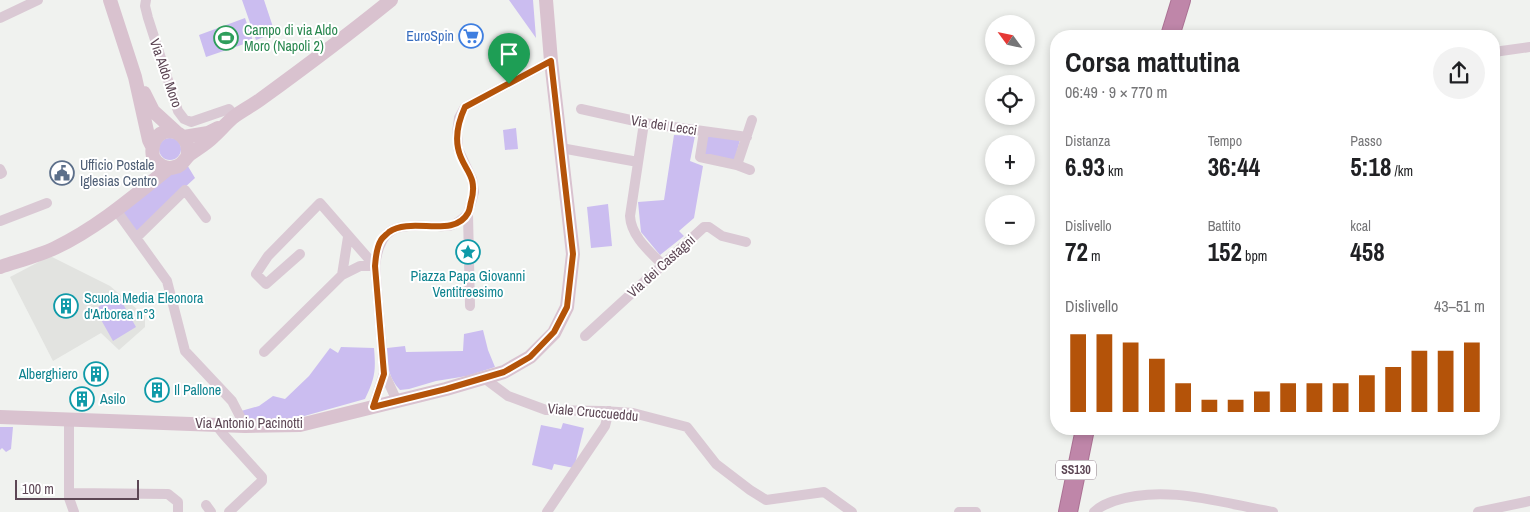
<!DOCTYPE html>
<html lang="it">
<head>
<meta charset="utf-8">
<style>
	body { margin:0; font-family:"Archivo Narrow",sans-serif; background:#f2f2f2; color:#202124; height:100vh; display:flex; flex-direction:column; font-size:19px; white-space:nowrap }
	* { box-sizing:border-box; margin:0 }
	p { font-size:16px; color:#757577 }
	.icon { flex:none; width:28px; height:28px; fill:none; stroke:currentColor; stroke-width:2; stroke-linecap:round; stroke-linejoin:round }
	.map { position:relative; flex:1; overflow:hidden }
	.details { position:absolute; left:1050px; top:30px; width:450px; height:405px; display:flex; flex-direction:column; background:#fff; border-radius:20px; box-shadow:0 2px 8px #0003 }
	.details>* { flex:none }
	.needle { width:32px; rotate:303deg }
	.tools { position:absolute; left:985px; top:15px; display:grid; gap:10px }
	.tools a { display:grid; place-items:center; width:50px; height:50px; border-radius:50%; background:#fff; box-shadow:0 2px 8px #0003; font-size:25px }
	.scale { position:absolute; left:15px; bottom:12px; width:124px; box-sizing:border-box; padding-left:5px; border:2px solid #5d4755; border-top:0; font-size:14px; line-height:18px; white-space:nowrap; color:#5d4755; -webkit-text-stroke:4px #fff; paint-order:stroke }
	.pin { position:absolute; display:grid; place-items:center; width:42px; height:42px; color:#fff; margin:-51px -21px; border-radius:50% 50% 50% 0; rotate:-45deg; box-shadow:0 0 5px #0007 }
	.pin .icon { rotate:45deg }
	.round { display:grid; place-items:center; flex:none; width:52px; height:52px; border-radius:26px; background:#f2f2f2 }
	.overview { display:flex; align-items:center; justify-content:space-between; height:85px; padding:0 15px }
	h1 { font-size:28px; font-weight:800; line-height:38px }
	.figures { display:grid; grid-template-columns:repeat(3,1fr); gap:8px; height:85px; padding:5px 15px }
	.figures div { display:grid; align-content:center }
	.figures b { font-size:25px; font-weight:800 }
	.figures small { font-size:14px; font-weight:400 }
	.figures p { font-size:14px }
	.chart { height:140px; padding:10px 15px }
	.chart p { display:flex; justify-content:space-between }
	.chart svg { width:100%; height:90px; margin-top:5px; stroke:#b45309; stroke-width:6 }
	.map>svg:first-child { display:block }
	.education { fill:#e2e3e0 }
	.green { fill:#cbbdf0 }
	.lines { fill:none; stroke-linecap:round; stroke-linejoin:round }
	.highway-casing { stroke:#ab7294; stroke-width:20 }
	.street { stroke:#dac9d4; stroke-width:10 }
	.secondary { stroke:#d9c2cf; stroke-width:14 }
	.highway { stroke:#bf86a9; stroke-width:18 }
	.route-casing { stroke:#fff; stroke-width:10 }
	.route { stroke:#b45309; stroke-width:6 }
	.labels { text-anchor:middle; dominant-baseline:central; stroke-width:4; stroke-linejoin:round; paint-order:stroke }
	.shield { fill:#fff; stroke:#8e7e88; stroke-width:1 }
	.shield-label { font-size:12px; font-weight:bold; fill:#5d4755 }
	.leisure-label { font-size:14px; fill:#27864d; stroke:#fff; text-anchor:start }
	.shop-label { font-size:14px; fill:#366cbe; stroke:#fff; text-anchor:end }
	.street-label { font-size:14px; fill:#5d4755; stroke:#fff }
	.service-label { font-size:14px; fill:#4e5e75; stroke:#fff; text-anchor:start }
	.culture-label { font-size:14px; fill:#0d838f; stroke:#fff; text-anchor:start }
</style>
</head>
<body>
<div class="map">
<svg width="1530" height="512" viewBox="0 0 1530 512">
	<rect width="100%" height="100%" fill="#f0f2ef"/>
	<path class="education" d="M50,256L110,286L145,316V327L119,350L101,333L53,361L10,277Z"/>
	<path class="green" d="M242,0H264L275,33L256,40Z
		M509,0H533L536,38Z
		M245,18L253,41L206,57L199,35Z
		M516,128L518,149L505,150L503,130Z
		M706,134L740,140L734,162L702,154Z
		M674,135L695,136L690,161L703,166L694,218L679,231L684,236L660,255L641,232L638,202L664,200Z
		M159 149a11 11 0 1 1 22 0a11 11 0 1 1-22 0Z
		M186,163L195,178L136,232L120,210Z
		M608,204L612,246L591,248L587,207Z
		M118,295L136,327L113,341L95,309Z
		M483,330L488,350L495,367L467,376L436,381L409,389L400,390C387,375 388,366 387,348L405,346L406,352L463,351L464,334Z
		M341,347L374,348C376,371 375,378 365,399L283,422L246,423L241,411L259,406L273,396L285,399L309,376L330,348L338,353Z
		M563,423L584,428L574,468L554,464L552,470L532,465L541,425L561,429Z
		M0,427H13L11,449L6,452L2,448L0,450Z"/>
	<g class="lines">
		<g class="highway-casing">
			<path id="highway" d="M1170,36L1181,0
				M1068,512L1085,429"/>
		</g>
		<path class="street" d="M146,0L145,6L148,18L178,111L184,119L191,122L229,109L235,116
			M0,18L38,0
			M1494,52L1530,47
			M581,109L644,123L747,137
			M644,123L630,216C631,236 649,251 663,265
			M704,132L700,157L737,165L750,170
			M561,148L638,162
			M737,165L752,120
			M0,169L2,173L0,174
			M116,210L167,281L185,351L232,401L245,426
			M0,221L47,203
			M136,238L185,190L206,218
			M300,254L266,284L256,274L268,256L320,203L375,266
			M342,275L348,237
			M470,306L468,214L474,192L472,179L458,149L457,133L459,118L465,107L551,61
			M585,336L704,227H709L722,236L746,242
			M264,352L342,275L360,266H375
			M484,378L508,396L546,410L603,411L633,413L687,427L716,464L750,490L766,500L824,492L852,512
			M397,401L384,373L375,266C380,225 396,225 432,226C439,226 446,227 452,225C459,223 463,218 468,214
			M373,407L384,373
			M69,419V498L74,512
			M216,425L224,435L262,477V481L229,512
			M69,493L168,494L178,502V512
			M206,505L211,512
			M547,512L605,426L609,411
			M959,512H976
			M1094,512C1100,506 1106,504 1114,501C1166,484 1221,503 1273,512
			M1478,512L1530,501"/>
		<path class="secondary" d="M110,0L135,77L149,140L152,146
			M144,93L153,111L176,132
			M184,137L208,133L218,128
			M187,157C194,133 163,121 154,142C152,147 152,152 153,157C157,165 166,170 175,167C182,166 184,160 189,155C197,149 206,144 213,137C221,130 227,122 235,116C243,110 253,105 261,99C305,67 349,34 391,0
			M0,267C18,261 38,256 55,248C97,228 133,197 169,168
			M0,417L245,426L300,425L446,389L504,372L530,357L554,333L567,307L573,254L551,61L546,0"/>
		<use href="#highway" class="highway"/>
	</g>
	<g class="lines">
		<g class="route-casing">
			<path id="route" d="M551,61L573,254L567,307L554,332L530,357L504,372L446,389L373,407L384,374L375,266C376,257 376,248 381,240C383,237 386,235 389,232C411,216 454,239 468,213C470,210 470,205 471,202C479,174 462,170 458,148C455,133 459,120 465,107Z"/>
		</g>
		<use href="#route" class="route"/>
	</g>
	<defs>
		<g id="supermarket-ring" transform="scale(1.25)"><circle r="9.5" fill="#fff" stroke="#3f7fe0" stroke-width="1.5"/><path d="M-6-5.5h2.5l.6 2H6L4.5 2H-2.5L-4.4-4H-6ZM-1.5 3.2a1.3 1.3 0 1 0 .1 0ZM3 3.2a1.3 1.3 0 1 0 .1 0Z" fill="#3f7fe0"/></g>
		<g id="stadium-ring" transform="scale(1.25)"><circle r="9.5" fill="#fff" stroke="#2e9e5b" stroke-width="1.5"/><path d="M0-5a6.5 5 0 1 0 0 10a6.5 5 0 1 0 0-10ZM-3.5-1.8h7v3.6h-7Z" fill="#2e9e5b"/></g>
		<g id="civic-ring" transform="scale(1.25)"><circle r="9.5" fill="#fff" stroke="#5c6f8a" stroke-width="1.5"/><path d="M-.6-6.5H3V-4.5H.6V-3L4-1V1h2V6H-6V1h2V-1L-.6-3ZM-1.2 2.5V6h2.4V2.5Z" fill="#5c6f8a"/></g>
		<g id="sight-ring" transform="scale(1.25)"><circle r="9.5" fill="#fff" stroke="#0f9aa8" stroke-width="1.5"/><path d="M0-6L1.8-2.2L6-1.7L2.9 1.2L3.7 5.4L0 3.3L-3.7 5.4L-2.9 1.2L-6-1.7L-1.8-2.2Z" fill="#0f9aa8"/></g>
		<g id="building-ring" transform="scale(1.25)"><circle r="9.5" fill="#fff" stroke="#0f9aa8" stroke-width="1.5"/><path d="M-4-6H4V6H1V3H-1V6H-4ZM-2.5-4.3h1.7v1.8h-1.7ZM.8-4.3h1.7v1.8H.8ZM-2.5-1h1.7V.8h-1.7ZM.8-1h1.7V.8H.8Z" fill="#0f9aa8"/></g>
	</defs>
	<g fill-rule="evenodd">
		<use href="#supermarket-ring" x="471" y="36"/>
		<use href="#stadium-ring" x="226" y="38"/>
		<use href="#civic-ring" x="62" y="173"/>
		<use href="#sight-ring" x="468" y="252"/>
		<use href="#building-ring" x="66" y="306"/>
		<use href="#building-ring" x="96" y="374"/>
		<use href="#building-ring" x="157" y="390"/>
		<use href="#building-ring" x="82" y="399"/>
	</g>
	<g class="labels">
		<rect class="shield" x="1056" y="460.5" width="40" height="19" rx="4"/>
		<g class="shield-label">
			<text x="1076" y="470">SS130</text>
		</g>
		<g class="leisure-label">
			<text x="244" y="30">Campo di via Aldo<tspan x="244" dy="16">Moro (Napoli 2)</tspan></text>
		</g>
		<g class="shop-label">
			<text x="454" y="36">EuroSpin</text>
		</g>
		<g class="street-label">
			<text transform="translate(166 73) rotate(71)">Via Aldo Moro</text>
			<text transform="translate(664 125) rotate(9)">Via dei Lecci</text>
			<text transform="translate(661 266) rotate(-42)">Via dei Castagni</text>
			<text transform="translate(593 412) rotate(5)">Viale Cruccueddu</text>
			<text x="249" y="423">Via Antonio Pacinotti</text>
		</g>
		<g class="service-label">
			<text x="80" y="165">Ufficio Postale<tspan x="80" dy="16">Iglesias Centro</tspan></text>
		</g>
		<g class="culture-label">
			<text x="468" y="276" text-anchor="middle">Piazza Papa Giovanni<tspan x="468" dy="16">Ventitreesimo</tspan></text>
			<text x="84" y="298">Scuola Media Eleonora<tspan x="84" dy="16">d'Arborea n°3</tspan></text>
			<text x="78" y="374" text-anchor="end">Alberghiero</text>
			<text x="174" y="390">Il Pallone</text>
			<text x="100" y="399">Asilo</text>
		</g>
	</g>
</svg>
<div class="tools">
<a><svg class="needle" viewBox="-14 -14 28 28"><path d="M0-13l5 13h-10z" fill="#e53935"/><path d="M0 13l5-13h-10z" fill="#757577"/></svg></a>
<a><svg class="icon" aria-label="locate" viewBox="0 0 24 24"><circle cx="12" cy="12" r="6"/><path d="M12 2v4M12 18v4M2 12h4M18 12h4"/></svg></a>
<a>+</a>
<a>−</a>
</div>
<div class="scale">100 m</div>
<div class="pin" style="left:509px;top:84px;background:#1e9e55"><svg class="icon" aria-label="arrive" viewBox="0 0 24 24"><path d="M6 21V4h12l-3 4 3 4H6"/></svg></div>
<section class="details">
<div class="overview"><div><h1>Corsa mattutina</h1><p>06:49 · 9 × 770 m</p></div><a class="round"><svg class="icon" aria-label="share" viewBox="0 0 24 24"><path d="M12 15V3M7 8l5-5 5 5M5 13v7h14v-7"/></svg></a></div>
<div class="figures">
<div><p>Distanza</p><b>6.93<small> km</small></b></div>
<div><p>Tempo</p><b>36:44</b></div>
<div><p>Passo</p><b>5:18<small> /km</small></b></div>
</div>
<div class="figures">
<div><p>Dislivello</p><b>72<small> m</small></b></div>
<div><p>Battito</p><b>152<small> bpm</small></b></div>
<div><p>kcal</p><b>458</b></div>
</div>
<div class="chart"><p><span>Dislivello</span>43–51 m</p>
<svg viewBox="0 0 160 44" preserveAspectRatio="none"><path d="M5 44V6M15 44V6M25 44V10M35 44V18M45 44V30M55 44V38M65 44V38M75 44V34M85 44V30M95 44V30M105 44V30M115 44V26M125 44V22M135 44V14M145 44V14M155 44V10"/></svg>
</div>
</section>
</div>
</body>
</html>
